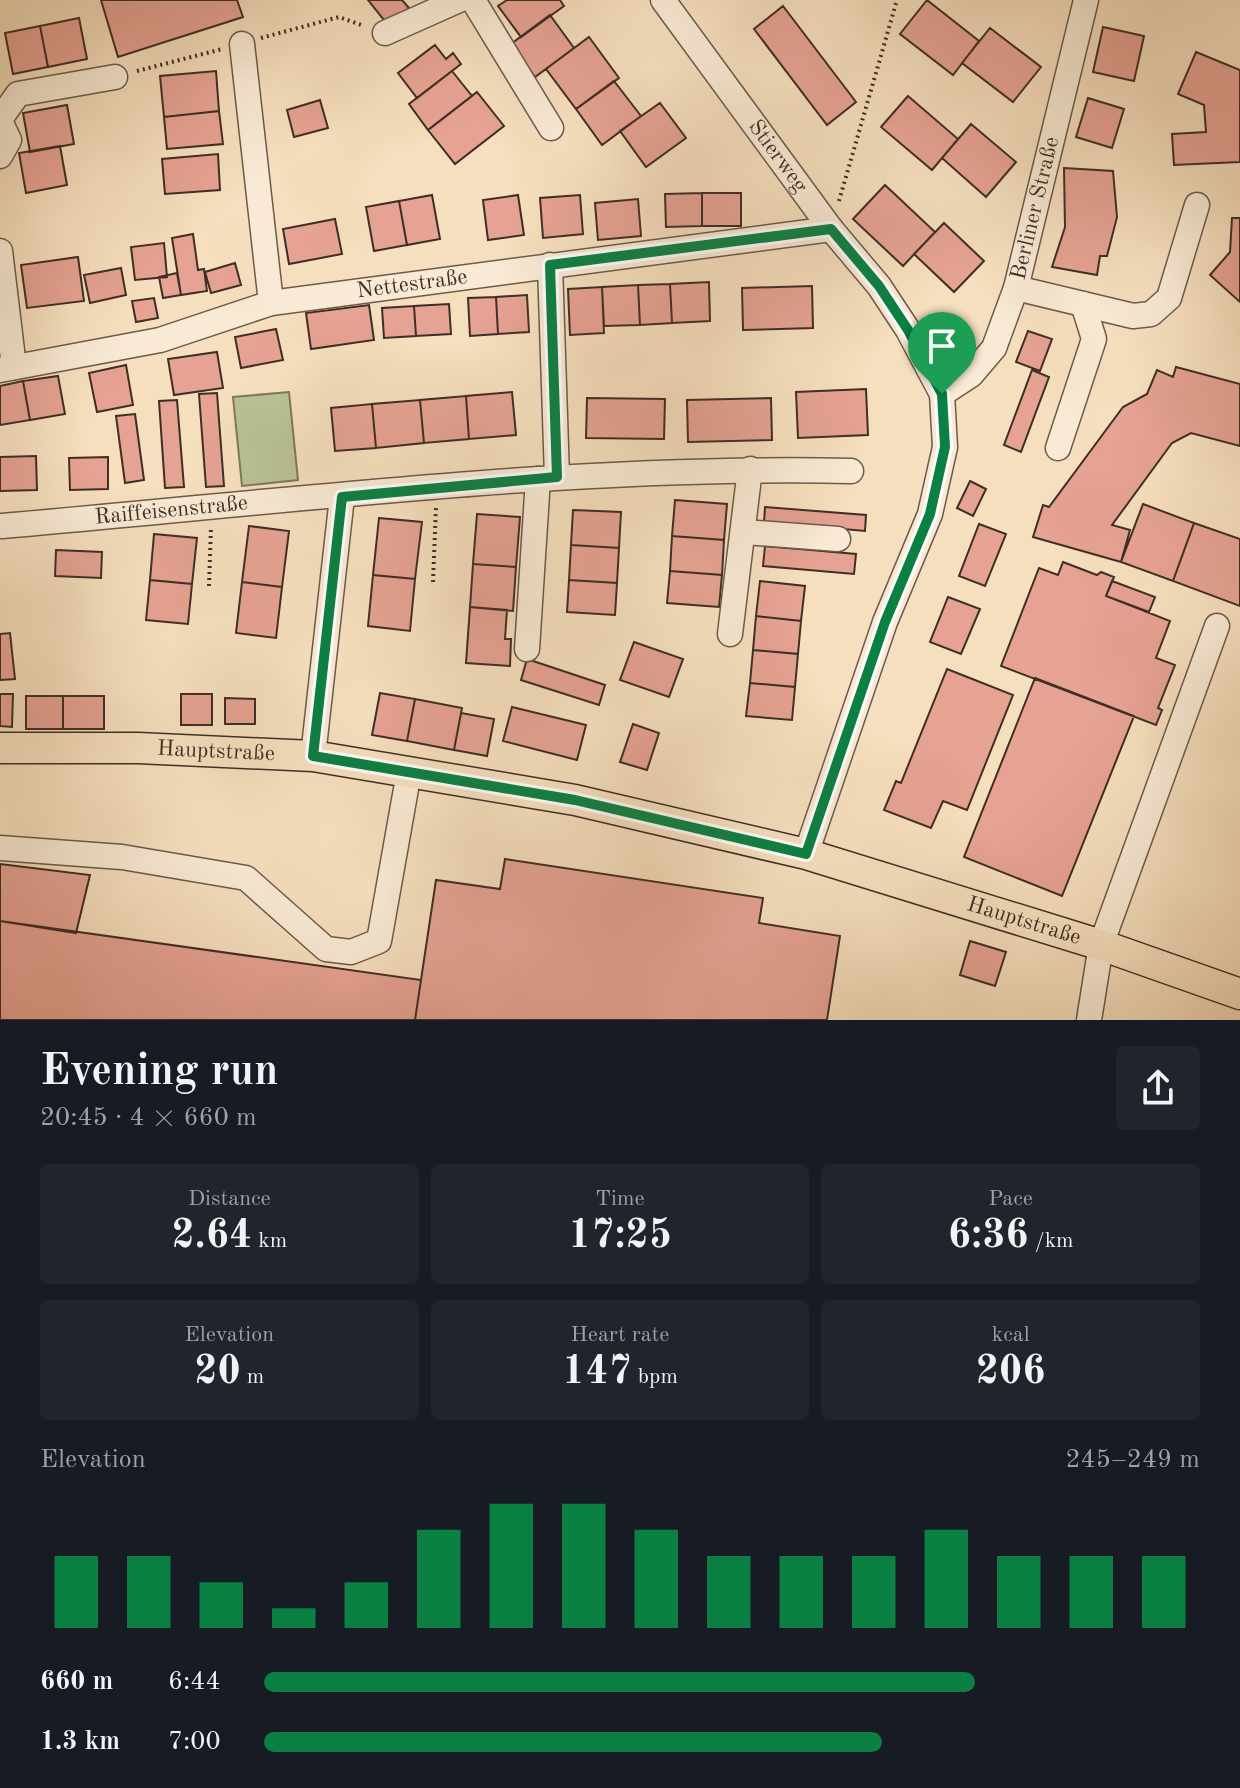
<!DOCTYPE html>
<html lang="en">
<head>
<meta charset="utf-8">
<style>
	body { margin:0; font-family:"Old Standard TT",serif; background:#20242c; color:#f1f3f6; height:100vh; display:flex; flex-direction:column; font-size:30px; white-space:nowrap }
	* { box-sizing:border-box; margin:0 }
	p { font-size:26px; color:#9ea1a6 }
	.icon { flex:none; width:44px; height:44px; fill:none; stroke:currentColor; stroke-width:2; stroke-linecap:round; stroke-linejoin:round }
	.map { position:relative; height:1020px; overflow:hidden }
	.drawer { display:flex; flex-direction:column; background:#171b24; flex:1 }
	.drawer>* { flex:none }
	.pin { position:absolute; display:grid; place-items:center; width:68px; height:68px; color:#fff; margin:-82px -34px; border-radius:50% 50% 50% 0; rotate:-45deg; box-shadow:0 0 8px #0007 }
	.pin .icon { rotate:45deg }
	.round { display:grid; place-items:center; flex:none; width:84px; height:84px; border-radius:8px; background:#20242c }
	.overview { display:flex; align-items:center; justify-content:space-between; height:136px; padding:0 40px }
	h1 { font-size:44px; font-weight:600; line-height:60px }
	.metrics { display:grid; grid-template-columns:repeat(3,1fr); gap:12px; height:136px; padding:8px 40px }
	.metrics div { display:grid; align-content:center; border-radius:8px; background:#20242c; text-align:center }
	.metrics b { font-size:40px; font-weight:600 }
	.metrics small { font-size:22px; font-weight:400 }
	.metrics p { font-size:22px }
	.chart { height:224px; padding:16px 40px }
	.chart p { display:flex; justify-content:space-between }
	.chart svg { width:100%; height:144px; margin-top:8px; stroke:#0b8043; stroke-width:6 }
	ul { padding:0 40px; list-style:none; font-size:26px }
	li { display:grid; grid-template-columns:128px 96px 1fr; align-items:center; height:60px }
	li i { height:20px; border-radius:10px; background:#0b8043 }
	.map>svg:first-child { display:block }
	.green { fill:#b9c294; stroke:#7c785d; stroke-width:2 }
	.building { fill:#e6a293; stroke:#3e2e26; stroke-width:2 }
	.lines { fill:none; stroke-linecap:round; stroke-linejoin:round }
	.minor-casing { stroke:#6c5a4c; stroke-width:27 }
	.major-casing { stroke:#3e2e26; stroke-width:33 }
	.path { stroke:#3e2e26; stroke-width:4; stroke-dasharray:2 4; stroke-linecap:butt }
	.minor { stroke:#f9ead5; stroke-width:24 }
	.major { stroke:#f6dfbe; stroke-width:30 }
	.route-casing { stroke:#fff; stroke-width:16 }
	.route { stroke:#0b8043; stroke-width:10 }
	.labels { text-anchor:middle; dominant-baseline:central; stroke-width:6; stroke-linejoin:round; paint-order:stroke }
	.street-label { font-size:22px; fill:#3e2e26; stroke:#f9ead5 }
</style>
</head>
<body>
<div class="map">
<svg width="1240" height="1020" viewBox="0 0 1240 1020">
	<rect width="100%" height="100%" fill="#f6dfbe"/>
	<filter id="stains"><feTurbulence type="fractalNoise" baseFrequency=".0025" numOctaves="4"/><feColorMatrix values="0 0 0 0 .2 0 0 0 0 .09 0 0 0 0 .02 0 0 0 .5 -.17"/></filter>
	<radialGradient id="worn" r=".72"><stop offset=".6" stop-color="#630" stop-opacity="0"/><stop offset="1" stop-color="#630" stop-opacity=".3"/></radialGradient>
	<path class="green" d="M289,392L298,480L242,486L233,397Z"/>
	<path class="building" d="M101,0H237L243,17L118,57Z
		M368,0H402L409,8L388,25Z
		M507,0H560L564,6L521,37L498,6Z
		M927,0L979,41L953,75L900,34Z
		M783,6L856,102L827,125L754,29Z
		M550,15L574,48L535,77L511,44Z
		M79,18L87,59L48,67L40,26Z
		M40,26L48,67L13,74L5,33Z
		M1103,27L1144,36L1134,81L1093,72Z
		M990,28L1041,67L1013,102L962,63Z
		M589,37L619,78L576,109L546,69Z
		M435,45L446,59L453,53L461,64L417,98L398,73Z
		M1196,52L1240,70V162L1174,165L1172,134L1206,132L1204,105L1178,94Z
		M216,71L219,111L164,117L160,76Z
		M452,71L472,96L428,130L409,104Z
		M614,81L641,116L602,145L576,109Z
		M477,92L504,126L455,164L428,130Z
		M908,96L958,139L932,170L881,127Z
		M1088,98L1124,109L1112,148L1076,137Z
		M320,100L328,128L294,137L287,110Z
		M660,103L686,138L646,167L620,131Z
		M67,105L74,144L30,152L23,113Z
		M219,111L223,144L167,149L164,117Z
		M971,124L1016,162L986,197L942,158Z
		M60,146L67,185L26,193L19,153Z
		M218,154L220,190L165,194L162,159Z
		M1064,168L1113,171L1117,217L1107,256H1100L1097,275L1052,267L1065,227Z
		M885,185L935,232L903,266L853,219Z
		M702,193H741V226H702Z
		M702,193V226L666,227L665,194Z
		M432,195L440,239L407,245L399,201Z
		M518,195L524,235L488,240L483,200Z
		M580,195L583,234L543,238L540,198Z
		M638,199L641,236L598,240L595,203Z
		M399,201L407,245L374,251L366,207Z
		M1232,218H1240V302L1210,275L1230,252Z
		M335,219L342,254L289,264L283,229Z
		M944,223L984,261L954,292L914,254Z
		M193,234L198,270L204,269L207,291L181,295L172,238Z
		M164,243L167,277L135,280L131,247Z
		M78,257L84,301L27,308L21,265Z
		M235,263L241,285L211,293L205,272Z
		M121,268L126,295L90,303L84,275Z
		M177,273L181,295L163,298L159,277Z
		M709,282L710,321L672,323L670,284Z
		M670,284L672,323L640,325L638,285Z
		M638,285L640,325L604,326L602,287Z
		M812,286L813,328L743,330L742,288Z
		M602,287L604,333L570,335L568,289Z
		M527,295L529,332L498,334L496,297Z
		M496,297L498,334L470,336L468,298Z
		M154,298L158,318L136,322L132,301Z
		M449,304L451,334L416,336L414,306Z
		M369,305L374,340L311,349L306,313Z
		M414,306L416,336L384,338L382,308Z
		M276,329L283,360L241,368L235,337Z
		M1028,331L1052,339L1040,371L1016,362Z
		M217,352L223,388L174,395L168,359Z
		M126,365L133,405L97,412L89,373Z
		M1176,367L1240,384V446L1191,433L1172,443L1112,525L1130,530L1121,562L1033,537L1043,505L1049,507L1123,407L1147,394L1157,370L1173,377Z
		M1032,370L1049,377L1021,452L1004,445Z
		M58,376L65,414L30,420L23,381Z
		M23,381L30,420L0,425V386Z
		M866,389L868,435L798,438L796,392Z
		M512,392L516,435L469,439L466,396Z
		M217,393L224,486L206,487L199,394Z
		M466,396L469,439L424,443L420,400Z
		M587,398L665,399L664,439L586,438Z
		M771,398L772,440L688,442L687,400Z
		M177,400L184,487L165,488L159,401Z
		M420,400L424,443L376,448L372,404Z
		M372,404L376,448L335,451L331,408Z
		M135,414L144,480L125,483L116,416Z
		M36,456L37,490L0,491V457Z
		M108,457V489L70,490L69,458Z
		M970,481L986,489L973,516L957,508Z
		M675,500L727,504L724,540L672,536Z
		M1143,504L1194,523L1173,581L1121,562Z
		M765,507L866,515L865,531L764,522Z
		M573,510L621,512L619,548L571,545Z
		M477,514L520,517L516,567L473,564Z
		M379,518L422,522L415,579L373,575Z
		M1194,523L1240,539V606L1173,581Z
		M979,524L1006,534L985,586L959,576Z
		M249,526L289,531L282,587L242,582Z
		M154,534L197,538L192,584L150,580Z
		M672,536L724,540L722,575L670,571Z
		M571,545L619,548L617,583L569,580Z
		M765,546L856,554L854,574L763,566Z
		M56,550L102,552L101,578L55,576Z
		M1063,562L1097,575L1101,572L1114,577L1106,596L1170,621L1156,658L1175,665L1158,708L1162,710L1156,725L1001,666L1039,568L1058,575Z
		M473,564L516,567L513,611L470,607Z
		M670,571L722,575L719,607L667,603Z
		M373,575L415,579L410,631L368,626Z
		M150,580L192,584L188,624L146,620Z
		M569,580L617,583L615,615L567,612Z
		M760,581L805,586L801,621L756,616Z
		M1112,581L1155,597L1149,612L1106,596Z
		M242,582L282,587L276,638L236,633Z
		M948,597L980,609L961,654L930,642Z
		M470,607L507,610L505,639H511L510,666L466,663Z
		M756,616L801,621L798,654L753,650Z
		M10,633L15,679L0,680V634Z
		M634,642L683,659L669,697L620,680Z
		M753,650L798,654L795,687L750,683Z
		M527,659L605,685L599,705L521,680Z
		M947,669L1013,695L967,810L943,801L931,828L884,810L896,781L901,783Z
		M1035,678L1134,716L1062,896L964,857Z
		M750,683L795,687L792,720L746,716Z
		M380,693L415,699L407,741L372,735Z
		M0,694H13L12,727L0,726Z
		M181,694H212V725H181Z
		M26,696H63V729H26Z
		M63,696H104V729H63Z
		M225,698L255,699V724H225Z
		M415,699L462,708L454,750L407,741Z
		M512,707L586,725L577,760L503,741Z
		M461,713L494,719L487,756L454,750Z
		M633,724L659,733L647,770L620,762Z
		M505,859L763,898L759,923L840,936L827,1020H415L436,880L500,889Z
		M0,864L90,875L76,933L0,921Z
		M0,921L421,980L415,1020H0Z
		M970,941L1006,952L995,986L960,975Z"/>
	<g class="lines">
		<g class="minor-casing">
			<g id="minor">
				<path d="M473,0L551,128"/>
				<path id="s1" d="M663,0L831,229L879,286L908,330L942,394L945,447L930,514L885,622L806,854"/>
				<path d="M385,33L459,0"/>
				<path d="M242,44L271,303"/>
				<path d="M0,119L18,94L115,77"/>
				<path d="M0,121L9,140L0,156"/>
				<path d="M0,251L14,367"/>
				<path d="M550,265L557,477"/>
				<path d="M1016,288L1133,316L1151,314L1169,298L1197,205"/>
				<path id="s2" d="M0,370L160,340L271,303L831,229"/>
				<path id="s3" d="M942,394L971,375L994,348L1016,288L1086,0"/>
				<path d="M1058,448L1094,339L1083,304"/>
				<path id="s4" d="M2,526C284,502 567,465 851,471"/>
				<path d="M744,532L838,539"/>
				<path d="M730,634L750,469"/>
				<path d="M527,649L538,479"/>
				<path d="M313,756L342,497"/>
				<path d="M0,848L122,857L246,878L326,949L351,952L379,941L409,772"/>
				<path d="M1089,1020L1101,945L1217,626"/>
			</g>
		</g>
		<g class="major-casing">
			<g id="major">
				<path id="s5" d="M0,748H138L313,756L575,800L806,854L1101,945L1240,994"/>
			</g>
		</g>
		<path class="path" d="M261,38L339,17L364,26
			M137,71L222,49
			M839,201L897,0
			M433,582L436,507
			M209,586L211,527"/>
		<use href="#minor" class="minor"/>
		<use href="#major" class="major"/>
	</g>
	<g class="lines">
		<g class="route-casing">
			<path id="route" d="M831,229L879,286L908,330L942,394L945,447L930,514L885,622L806,854L575,800L313,756L342,497L557,477L550,265Z"/>
		</g>
		<use href="#route" class="route"/>
	</g>
	<g class="labels">
		<g class="street-label">
			<text stroke="none"><textPath href="#s1" startOffset="194">Stierweg</textPath></text>
			<text stroke="none"><textPath href="#s3" startOffset="216">Berliner Straße</textPath></text>
			<text stroke="none"><textPath href="#s2" startOffset="422">Nettestraße</textPath></text>
			<text stroke="none"><textPath href="#s4" startOffset="170">Raiffeisenstraße</textPath></text>
			<text stroke="none"><textPath href="#s5" startOffset="216">Hauptstraße</textPath></text>
			<text stroke="none"><textPath href="#s5" startOffset="1044">Hauptstraße</textPath></text>
		</g>
	</g>
	<rect width="100%" height="100%" filter="url(#stains)"/>
	<rect width="100%" height="100%" fill="url(#worn)"/>
</svg>
<div class="pin" style="left:942px;top:394px;background:#1e9e55"><svg class="icon" aria-label="arrive" viewBox="0 0 24 24"><path d="M6 21V4h12l-3 4 3 4H6"/></svg></div>
</div>
<section class="drawer">
<div class="overview"><div><h1>Evening run</h1><p>20:45 · 4 × 660 m</p></div><a class="round"><svg class="icon" aria-label="share" viewBox="0 0 24 24"><path d="M12 15V3M7 8l5-5 5 5M5 13v7h14v-7"/></svg></a></div>
<div class="metrics">
<div><p>Distance</p><b>2.64<small> km</small></b></div>
<div><p>Time</p><b>17:25</b></div>
<div><p>Pace</p><b>6:36<small> /km</small></b></div>
</div>
<div class="metrics">
<div><p>Elevation</p><b>20<small> m</small></b></div>
<div><p>Heart rate</p><b>147<small> bpm</small></b></div>
<div><p>kcal</p><b>206</b></div>
</div>
<div class="chart"><p><span>Elevation</span>245–249 m</p>
<svg viewBox="0 0 160 44" preserveAspectRatio="none"><path d="M5 44V22M15 44V22M25 44V30M35 44V38M45 44V30M55 44V14M65 44V6M75 44V6M85 44V14M95 44V22M105 44V22M115 44V22M125 44V14M135 44V22M145 44V22M155 44V22"/></svg>
</div>
<ul>
<li><b>660 m</b>6:44<i style="width:76%"></i></li>
<li><b>1.3 km</b>7:00<i style="width:66%"></i></li>
</ul>
</section>
</body>
</html>
